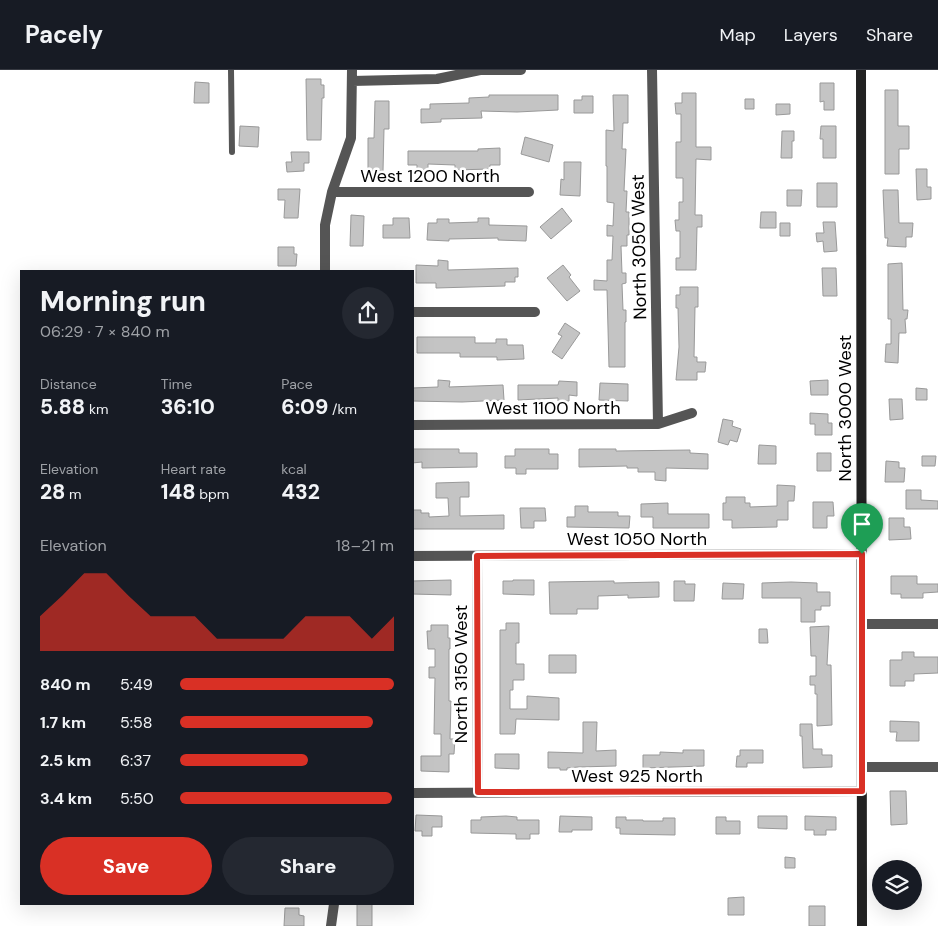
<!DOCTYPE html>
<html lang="en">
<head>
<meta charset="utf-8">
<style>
	body { margin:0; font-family:"DM Sans",sans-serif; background:#242831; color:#f1f3f6; height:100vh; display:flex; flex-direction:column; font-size:19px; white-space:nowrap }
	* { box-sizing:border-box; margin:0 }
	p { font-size:16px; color:#9ea1a6 }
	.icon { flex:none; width:28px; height:28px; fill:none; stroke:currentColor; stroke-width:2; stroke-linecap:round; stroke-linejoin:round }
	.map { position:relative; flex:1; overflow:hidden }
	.side { position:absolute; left:20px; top:200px; width:394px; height:635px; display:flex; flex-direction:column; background:#171b24; border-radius:0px; box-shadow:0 5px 20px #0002 }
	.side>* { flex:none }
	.buttons { position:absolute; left:872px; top:790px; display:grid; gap:10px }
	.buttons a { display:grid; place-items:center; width:50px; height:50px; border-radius:50%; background:#171b24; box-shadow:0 5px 20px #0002; font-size:25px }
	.pin { position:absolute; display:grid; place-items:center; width:42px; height:42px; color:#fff; margin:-51px -21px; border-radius:50% 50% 50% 0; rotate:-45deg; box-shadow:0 0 5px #0007 }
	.pin .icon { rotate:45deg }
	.round { display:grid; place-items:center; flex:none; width:52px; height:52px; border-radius:26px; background:#242831 }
	.headline { display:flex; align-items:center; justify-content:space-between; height:85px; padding:0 20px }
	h1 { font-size:28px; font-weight:800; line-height:38px }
	.stats { display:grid; grid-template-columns:repeat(3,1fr); gap:8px; height:85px; padding:5px 20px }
	.stats div { display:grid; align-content:center }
	.stats b { font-size:21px; font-weight:800 }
	.stats small { font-size:14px; font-weight:400 }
	.stats p { font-size:14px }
	.chart { height:140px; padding:10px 20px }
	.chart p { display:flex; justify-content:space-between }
	.chart svg { width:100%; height:90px; margin-top:5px; fill:#d93025; opacity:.7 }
	.action { display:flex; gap:10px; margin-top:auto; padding:10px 20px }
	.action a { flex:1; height:58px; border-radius:30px; background:#d93025; color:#fff; font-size:20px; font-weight:800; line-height:58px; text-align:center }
	.action a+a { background:#242831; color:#f1f3f6 }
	ul { padding:0 20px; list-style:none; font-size:16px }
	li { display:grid; grid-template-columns:80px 60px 1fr; align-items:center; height:38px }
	li i { height:12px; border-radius:6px; background:#d93025 }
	header { display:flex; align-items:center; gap:30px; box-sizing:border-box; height:70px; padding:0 25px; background:#171b24; border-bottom:1px solid #363941 }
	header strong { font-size:24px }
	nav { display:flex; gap:28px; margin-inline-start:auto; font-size:18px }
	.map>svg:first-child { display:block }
	.building { fill:#c4c4c4; stroke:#999 }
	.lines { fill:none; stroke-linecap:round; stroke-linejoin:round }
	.service { stroke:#555; stroke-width:6 }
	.minor { stroke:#555; stroke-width:10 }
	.secondary { stroke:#222; stroke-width:10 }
	.route-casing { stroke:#fff; stroke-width:10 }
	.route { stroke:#d93025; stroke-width:6 }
	.labels { text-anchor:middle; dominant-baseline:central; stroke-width:5; stroke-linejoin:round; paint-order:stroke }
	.street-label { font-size:18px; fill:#000; stroke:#fff }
</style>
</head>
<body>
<header>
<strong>Pacely</strong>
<nav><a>Map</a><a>Layers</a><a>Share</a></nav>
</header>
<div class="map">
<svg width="938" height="856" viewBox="0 0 938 856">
	<rect width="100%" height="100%" fill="#fff"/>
	<path class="building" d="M306,9H321V15H324V28H322L321,70H307Z
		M195,12L209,13V33H194Z
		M820,13H834V40H824V31L820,32Z
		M885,20H898V56H909V79H899V104H885Z
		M682,23H696V77H711V90L696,89L695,145H702V157H697L696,200H676V188H680V161H676L675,150H679V132H683V108H676V72H681V44H676L675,33H682Z
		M489,25H558V40L517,42L481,41L482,48L441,49V52L421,53V39H430V34L469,33V28L489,27Z
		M613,25H628V53H623L622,79H626L624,121H627L626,142H629V165H627V176H621L622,203H626V213L622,214L623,240H626V252H625V297H609L607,220H594V210L607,211V190H612L613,166H607V155L613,156L614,133L607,132V96H606V60L614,61Z
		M582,26H593V43H574V30H582Z
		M745,29H754V39H745Z
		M375,31H389V59H384L383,101H368V68H374Z
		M776,34H790V44L776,45Z
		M240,56L259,57L258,77L239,76Z
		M821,56H836V88H823V69H820Z
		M782,61H794V71H792V88H781Z
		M525,67L553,75L549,92L521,84Z
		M500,78V95H490V99L455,100V95L428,94V100H417V95H408V81H478V79Z
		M291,82H309V93H304V101L287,102L286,92H292Z
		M564,92H581L580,126L560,125L561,109L564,110Z
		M916,99H927V117H931V129L917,130Z
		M817,113H837V137H817Z
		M278,119H300L298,148H284L285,130H278Z
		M787,120H802L801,136H787Z
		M883,120H898L899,153H913L912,167H906V177L887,176L888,168H885Z
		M562,138L572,151L551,169L540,157Z
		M761,142H776V158H760Z
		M351,145L364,146L363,176H350Z
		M393,148H409L410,168H383V155H393Z
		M478,148H489V155L527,156L526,171L498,170V168L449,169V171L427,170L428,153H437V149H449V153L478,152Z
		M823,152H835L837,181L824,182L823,171L817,172L816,163H824Z
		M780,153H790V166H780Z
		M278,177H294V184H297L296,196H278Z
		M438,190L448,191V200L518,198V207H515V212H505V216L436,218V213H416V195L438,196Z
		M902,193L903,240H908L907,249H905L906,263H899L898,293L885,292L886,274H891V249H888V194Z
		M563,195L571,205L569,207L580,221L567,231L547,208Z
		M822,198H836L837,226H823Z
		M680,217H698V237H695L694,287H697V292H706L705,302H697V310H676L679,277L678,238H676V225H680Z
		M565,253L580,263L562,289L552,282L562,266L558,264Z
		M417,267H475V273H496V269H507V275H523L524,289L497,290V287H460V283H417Z
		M438,310L450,311L449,317L503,315L504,330L462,332L412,331V318L438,317Z
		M828,310V325H811L810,311Z
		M559,311L577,312V326L569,325V331H558V328L518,330V315H558Z
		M600,313L628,314V331L599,330Z
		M916,318L927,319V330H916Z
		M889,329H902L903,349L890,350Z
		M810,343L828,344V353H832V365H815V354H810Z
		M723,349L733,351L732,356L741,359L737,372L730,370L728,375L718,372Z
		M759,375L776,376V394H758Z
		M412,379H459V383H477V397L422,398V392L412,393Z
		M515,379H549V384H558V399H526V404H516V398H505V386H515Z
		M579,379H616V381L690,380V383L708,384V399L666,398V411L655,410V402H638V398H627V396L579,397Z
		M817,383H831V401H817Z
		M922,386H936L935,396H922Z
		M886,391L899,392V398H905L904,412H885Z
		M469,412V427H460V446L504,445V459H412V440H421V443H429V447L449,446L448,428H436V413Z
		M777,415L795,416L794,431H788V450H777V457L732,458V450H723V433H726V427H745V433H750V437L777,436Z
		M906,420H921V430L938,431V439H906Z
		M813,432H833L834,446H827V458H813Z
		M668,433V444H709V458H653V447H641V434Z
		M575,436H588V442H618V446H630L629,458L567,457V447H575Z
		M520,438H545L546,451H534V458H521Z
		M889,448H904V457H910L911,469L889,470Z
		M891,506H917V514H938V522L923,523V528H901V524H891Z
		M451,510V525L412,524V511Z
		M513,510H534V525L503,524V511H513Z
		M614,511V513L659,512V527L628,528V525L598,526V539H577V544H550L549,512Z
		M674,511H685V514H695L694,531H674Z
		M791,512L817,513V522H830V536H821V540H815V552H801V528H762V513Z
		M723,513L744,514L743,529H722Z
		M506,553H519V573H516V594H524V610H513V620H510V639H527V626L559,628V650L516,649L515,664H500V560H506Z
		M431,555H448V568H450V579H449V631H451L450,669H455L454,684H449V702L421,701V686H441V664H434L435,608H429V597H435V579H428L427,561H431Z
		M829,556L827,595H831L832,655L817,656V624H815V615H810V606H816V586H811L810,557Z
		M759,559H767L768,573H759Z
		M902,582H914V587H938V603L914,604V611H905V616H890V590H902Z
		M549,585H576V603H549Z
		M890,651L919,652V671H896L897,662H890Z
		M583,652H597L596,681L616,680V696L578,697L567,698V700H560V698H548V682L583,683Z
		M800,654H812L813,679H822V685H832V697L803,698L802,666H800Z
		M683,680H704V696L643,698V685H660V682L683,683Z
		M740,680H763V693H747V697H736L737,686H740Z
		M495,684H519V699L495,698Z
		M890,721H906L907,754L891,755Z
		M416,745L442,746V757H432V766H422V761H415Z
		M506,746L517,747V750H539V764H530V769H516V764L471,763V750H481V747Z
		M560,746L592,747V760H572V762H559Z
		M758,746H787V759L758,758Z
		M805,746L836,747V760H826V765H814V760H805Z
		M616,747H626V750H643V751H663V748H675V765L620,764V758H616Z
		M716,747H726V751H740V764H716Z
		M785,787L795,788V798H785Z
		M744,827V845H728V828Z
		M357,834H372V856H357Z
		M809,836H825V856H809Z
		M285,838H299V845L304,846V856H284Z"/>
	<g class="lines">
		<path class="service" d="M231,0L232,82"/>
		<path class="minor" d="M652,0L658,354
			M352,11L437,9L480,0H521
			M332,122H529
			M325,201V155L332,122L351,68L352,0
			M412,242H535
			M412,355L658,354L692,343
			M412,486L862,484
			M477,486L478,722
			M862,554H938
			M862,697H938
			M412,723L862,721
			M331,856L334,834"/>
		<path class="secondary" d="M861,0L862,856"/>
	</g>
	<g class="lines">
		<g class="route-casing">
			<path id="route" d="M862,484V721L478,722L477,486Z"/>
		</g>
		<use href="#route" class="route"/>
	</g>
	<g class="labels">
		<g class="street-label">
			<text x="430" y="106">West 1200 North</text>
			<text transform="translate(639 177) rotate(-91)">North 3050 West</text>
			<text x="553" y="338">West 1100 North</text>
			<text transform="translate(845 338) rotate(-90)">North 3000 West</text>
			<text x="637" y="469">West 1050 North</text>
			<text transform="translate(461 604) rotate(-90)">North 3150 West</text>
			<text x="637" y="706">West 925 North</text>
		</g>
	</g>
</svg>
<div class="buttons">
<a><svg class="icon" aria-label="layers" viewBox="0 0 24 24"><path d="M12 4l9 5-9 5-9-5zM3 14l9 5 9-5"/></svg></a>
</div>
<div class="pin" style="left:862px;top:484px;background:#1e9e55"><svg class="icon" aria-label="arrive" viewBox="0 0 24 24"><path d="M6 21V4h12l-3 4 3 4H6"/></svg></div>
<section class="side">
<div class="headline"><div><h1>Morning run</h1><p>06:29 · 7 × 840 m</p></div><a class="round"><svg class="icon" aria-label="share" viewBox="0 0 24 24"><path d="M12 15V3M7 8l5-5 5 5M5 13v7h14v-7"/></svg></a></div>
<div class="stats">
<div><p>Distance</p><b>5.88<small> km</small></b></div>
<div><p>Time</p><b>36:10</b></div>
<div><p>Pace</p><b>6:09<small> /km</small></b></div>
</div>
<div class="stats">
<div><p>Elevation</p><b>28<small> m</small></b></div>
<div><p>Heart rate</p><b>148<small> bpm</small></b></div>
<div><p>kcal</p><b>432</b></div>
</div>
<div class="chart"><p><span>Elevation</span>18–21 m</p>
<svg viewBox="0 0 160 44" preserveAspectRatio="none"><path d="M0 44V27L10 17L20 6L30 6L40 17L50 27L60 27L70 27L80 38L90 38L100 38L110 38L120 27L130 27L140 27L150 38L160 27V44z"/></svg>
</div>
<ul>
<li><b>840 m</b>5:49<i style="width:100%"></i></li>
<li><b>1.7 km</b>5:58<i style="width:90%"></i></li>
<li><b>2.5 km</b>6:37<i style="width:60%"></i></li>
<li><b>3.4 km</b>5:50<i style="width:99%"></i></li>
</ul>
<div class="action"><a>Save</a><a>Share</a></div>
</section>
</div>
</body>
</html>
